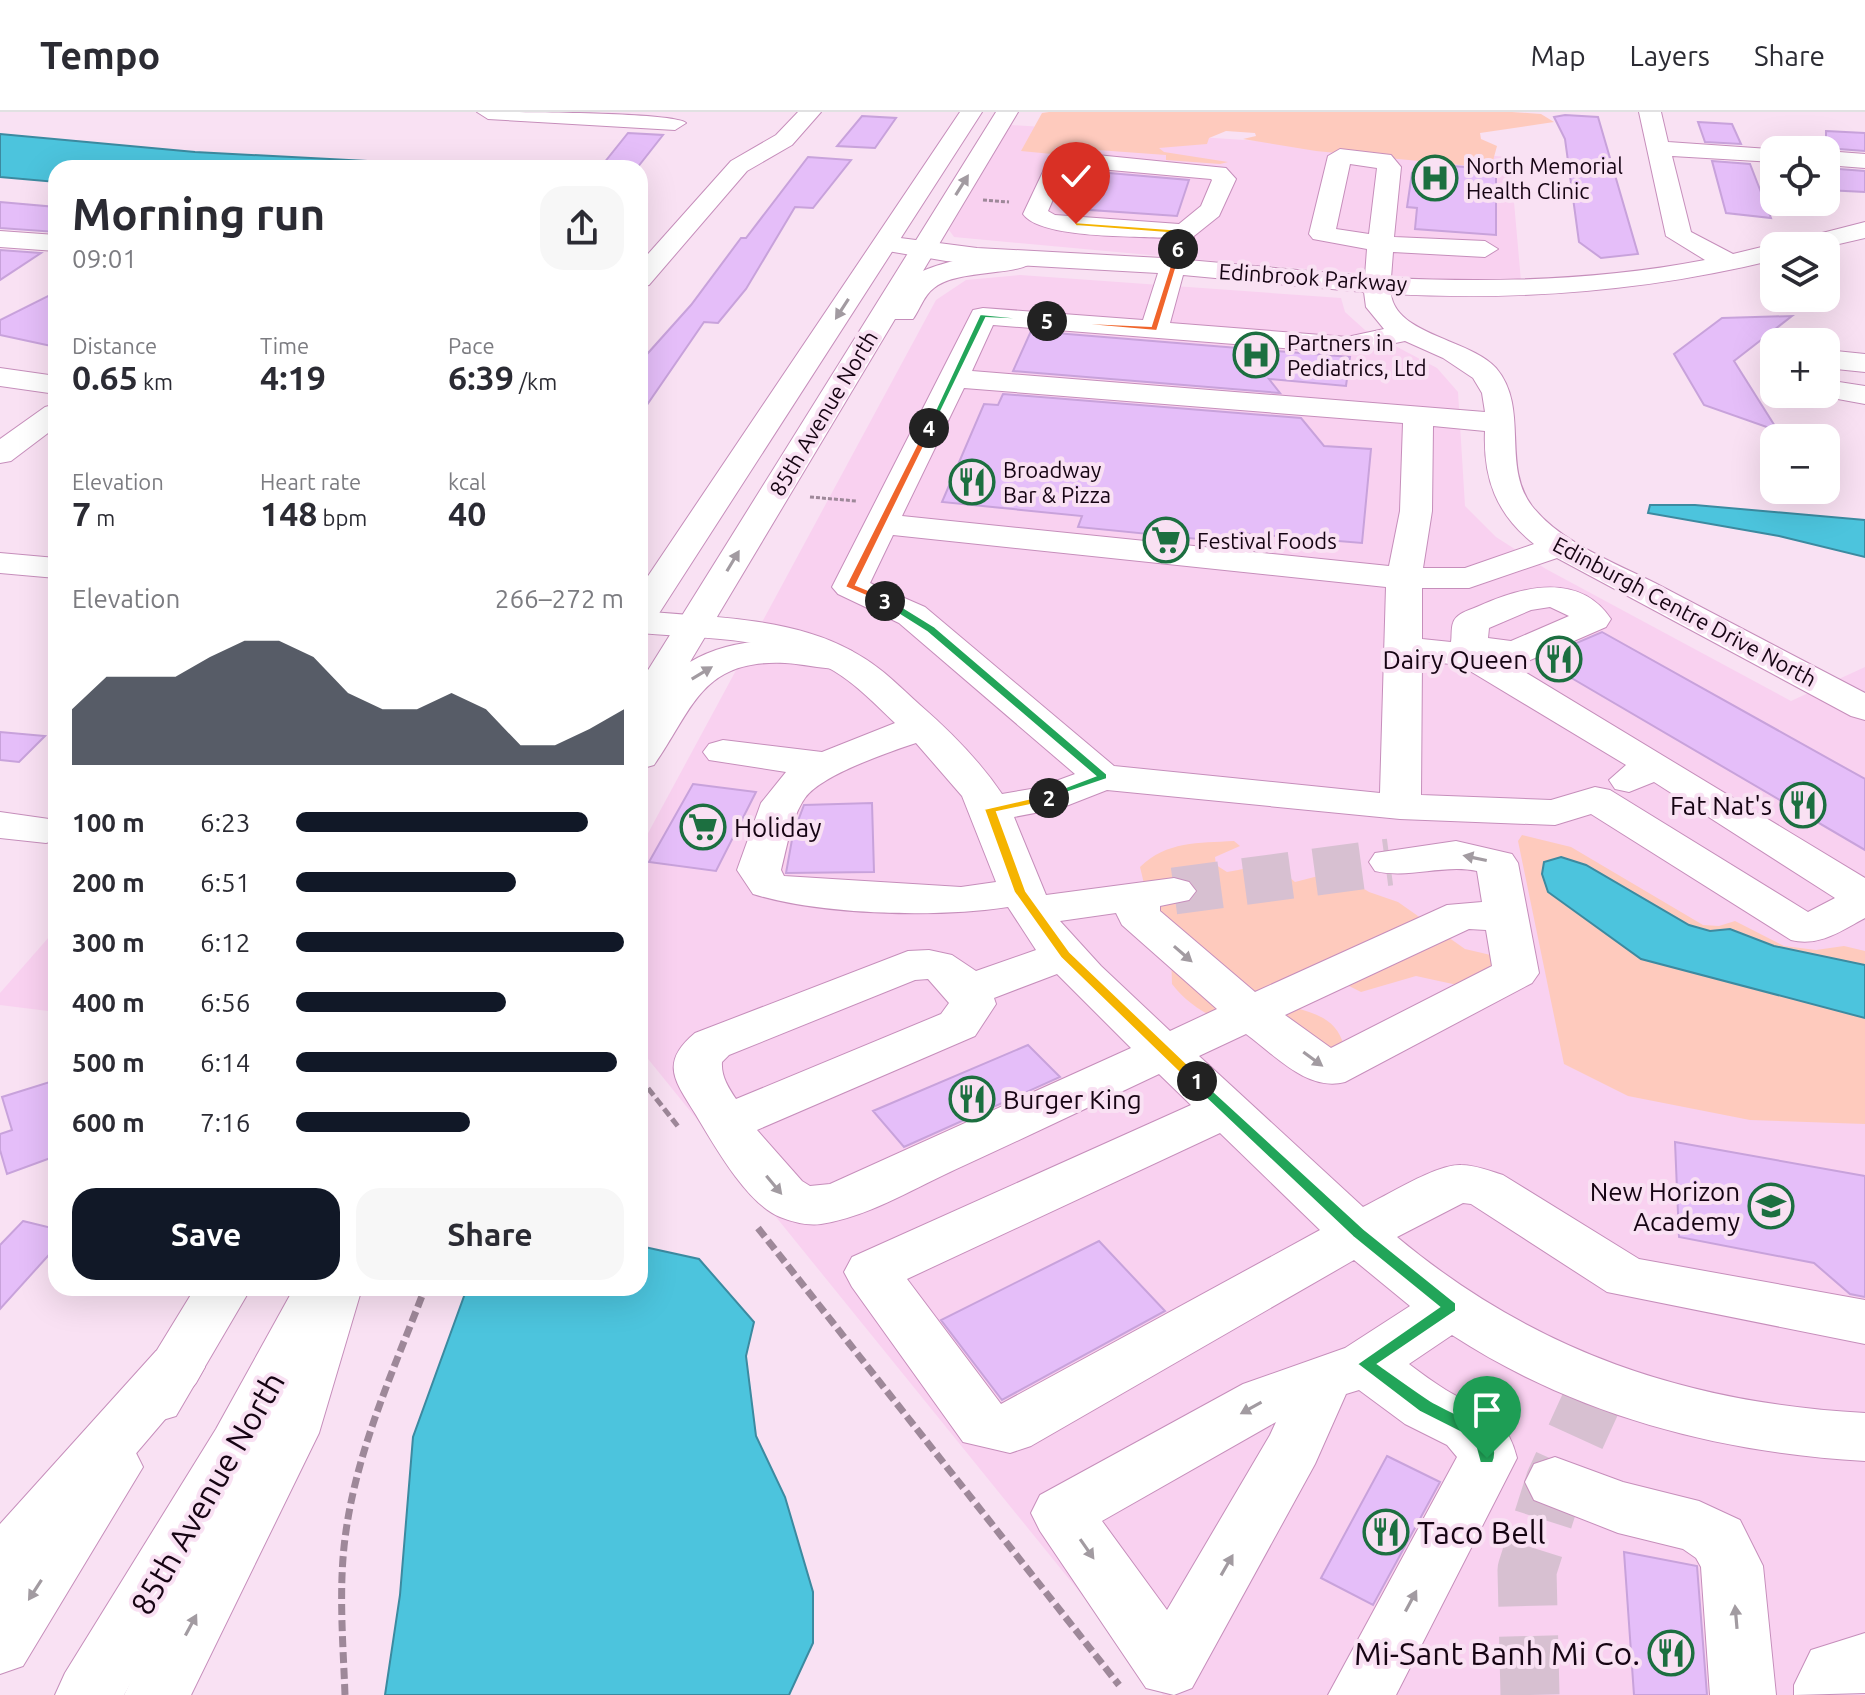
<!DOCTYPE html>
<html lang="en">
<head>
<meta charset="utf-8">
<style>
	body { margin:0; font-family:Ubuntu,sans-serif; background:#f7f7f7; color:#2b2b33; height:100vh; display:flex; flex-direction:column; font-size:30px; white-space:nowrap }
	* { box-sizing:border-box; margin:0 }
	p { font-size:26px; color:#7c7c81 }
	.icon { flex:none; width:44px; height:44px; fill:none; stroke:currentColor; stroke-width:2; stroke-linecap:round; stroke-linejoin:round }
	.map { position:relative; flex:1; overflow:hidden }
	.side { position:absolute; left:48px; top:48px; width:600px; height:1136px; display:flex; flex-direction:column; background:#fff; border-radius:24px; box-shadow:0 8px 32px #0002 }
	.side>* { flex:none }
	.buttons { position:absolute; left:1760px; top:24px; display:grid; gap:16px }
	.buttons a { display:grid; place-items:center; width:80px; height:80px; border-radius:16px; background:#fff; box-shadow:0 8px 32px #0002; font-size:40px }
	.pin { position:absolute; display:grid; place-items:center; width:68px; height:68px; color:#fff; margin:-82px -34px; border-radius:50% 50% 50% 0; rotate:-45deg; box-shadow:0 0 8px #0007 }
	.pin .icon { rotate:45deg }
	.km { position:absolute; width:40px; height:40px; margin:-20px; border-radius:50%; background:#222; color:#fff; font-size:22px; line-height:40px; text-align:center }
	.round { display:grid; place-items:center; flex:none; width:84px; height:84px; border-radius:24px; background:#f7f7f7 }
	.overview { display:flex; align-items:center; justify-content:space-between; height:136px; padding:0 24px }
	h1 { font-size:44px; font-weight:700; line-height:60px }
	.stats { display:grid; grid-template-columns:repeat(3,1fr); gap:12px; height:136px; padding:8px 24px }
	.stats div { display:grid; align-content:center }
	.stats b { font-size:34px; font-weight:700 }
	.stats small { font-size:22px; font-weight:400 }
	.stats p { font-size:22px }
	.chart { height:224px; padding:16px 24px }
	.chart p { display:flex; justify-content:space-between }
	.chart svg { width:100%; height:144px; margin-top:8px; fill:#111827; opacity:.7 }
	.button { display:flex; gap:16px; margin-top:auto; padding:16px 24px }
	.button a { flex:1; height:92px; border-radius:24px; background:#111827; color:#fff; font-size:32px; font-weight:700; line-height:92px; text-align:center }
	.button a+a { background:#f7f7f7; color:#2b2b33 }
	ul { padding:0 24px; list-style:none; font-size:26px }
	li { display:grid; grid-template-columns:128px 96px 1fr; align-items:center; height:60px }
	li i { height:20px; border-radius:10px; background:#111827 }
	header { display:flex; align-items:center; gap:48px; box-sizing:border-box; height:112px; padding:0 40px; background:#fff; border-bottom:2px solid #e1e1e2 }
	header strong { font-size:38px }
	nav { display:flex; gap:44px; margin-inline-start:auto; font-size:28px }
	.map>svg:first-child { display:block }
	.built { fill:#f9d1f0 }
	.green { fill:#fecabd }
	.water { fill:#4cc4dd; stroke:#3c8aa0; stroke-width:2 }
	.building { fill:#e5bef9; stroke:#c8a2db; stroke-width:2 }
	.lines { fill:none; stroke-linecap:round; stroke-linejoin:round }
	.minor-tunnel-far1 { stroke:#d7c0d1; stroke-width:47; stroke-dasharray:47 24; stroke-linecap:butt }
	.minor-tunnel { stroke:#d7c0d1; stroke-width:59; stroke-dasharray:59 30; stroke-linecap:butt }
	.minor-casing { stroke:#c68ebb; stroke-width:2 }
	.major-casing { stroke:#c68ebb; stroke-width:2 }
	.highway-casing { stroke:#c68ebb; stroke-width:2 }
	.path-far2 { stroke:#9e8899; stroke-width:3; stroke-dasharray:4 2; stroke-linecap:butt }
	.path-far1 { stroke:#9e8899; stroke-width:5; stroke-dasharray:9 4; stroke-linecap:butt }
	.path { stroke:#9e8899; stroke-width:7; stroke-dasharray:11 5; stroke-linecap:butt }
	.minor { fill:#fff; fill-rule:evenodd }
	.major { fill:#fff; fill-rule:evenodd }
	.highway { fill:#fff; fill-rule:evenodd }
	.oneway { fill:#a29ba1 }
	.split-1 { fill:#22a559; stroke:#fff; stroke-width:2 }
	.split-2 { fill:#f5b400; stroke:#fff; stroke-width:2 }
	.split-3 { fill:#22a559; stroke:#fff; stroke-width:2 }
	.split-4 { fill:#f0652b; stroke:#fff; stroke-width:2 }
	.split-5 { fill:#22a559; stroke:#fff; stroke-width:2 }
	.split-6 { fill:#f0652b; stroke:#fff; stroke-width:2 }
	.split-7 { fill:#f5b400; stroke:#fff; stroke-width:2 }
	.labels { text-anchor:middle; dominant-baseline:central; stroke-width:8; stroke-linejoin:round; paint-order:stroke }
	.far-poi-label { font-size:22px; fill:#160413; stroke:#f9e1f3; text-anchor:start }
	.far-street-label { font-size:22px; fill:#160413; stroke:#f9e1f3 }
	.poi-label { font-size:26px; fill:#160413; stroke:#f9e1f3; text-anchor:end }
	.near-street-label { font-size:32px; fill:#160413; stroke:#f9e1f3 }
	.near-poi-label { font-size:32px; fill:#160413; stroke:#f9e1f3; text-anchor:start }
</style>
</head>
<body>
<header>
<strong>Tempo</strong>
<nav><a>Map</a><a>Layers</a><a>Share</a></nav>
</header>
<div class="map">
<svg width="1865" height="1583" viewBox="0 0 1865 1583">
	<rect width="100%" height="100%" fill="#f9e1f3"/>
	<path class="built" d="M1011,13L1510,45L1521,169L1435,167L1258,153L954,125L949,118Z
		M1020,163L1341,186L1345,200L1365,218L1437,256L1458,280L1465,394L1496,425L1546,457L1791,589L1865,555V1583H1163L640,937V736L936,188L966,168Z
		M56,817V900L0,893V881Z"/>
	<path class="green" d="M1049,0H1512L1541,2L1554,10L1480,21L1481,27L1497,34L1491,56L1316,39L1243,27L1256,24L1255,21L1226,19L1209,26L1207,32L1159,36L1164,40L1228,50L1220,52L1166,48V43L1056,35L1052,42L1021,39L1042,1Z
		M1522,723L1571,735L1703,813L1719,814L1735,809L1784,834L1816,838L1844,834L1865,839V1012L1750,1008L1628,984L1564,952L1518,729Z
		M1234,729L1240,734L1215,745L1216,753L1227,760C1260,755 1267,746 1295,770L1326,762L1343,764L1369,780L1398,790L1465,837L1495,844L1494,881L1416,864L1361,880L1347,873L1293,895C1318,902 1337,908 1344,934L1334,941C1281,926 1206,918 1172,872L1171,840L1146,780L1140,755C1167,729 1198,731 1234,729Z"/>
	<path class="water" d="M0,22L195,40L443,53L447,56H56V70L0,65Z
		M1650,393H1695L1865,408V445L1779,424L1648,401Z
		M1561,745L1586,753L1689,813L1710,819L1730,817L1774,834L1865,853V906L1641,847L1548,780L1542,762L1544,750Z
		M640,1134L699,1147L754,1210L746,1244L756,1324L785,1385L813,1480V1531L789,1583H385L400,1483L413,1325L467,1176H640Z"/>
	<path class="building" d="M1565,3L1598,5L1638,142L1601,146L1579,130L1565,27L1554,5Z
		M862,4L896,6L875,36L837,34Z
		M1698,10L1732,12L1741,32L1705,30Z
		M1826,19L1865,21V39L1826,36Z
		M628,21L663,23L637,56H600Z
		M808,45L851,48L813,96L795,95L746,177L718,211L704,210L640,303V250L691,193L741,126H746Z
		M1712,49L1750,52L1771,106L1726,101Z
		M1420,52L1496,57V123L1415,117L1417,96L1407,95L1412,61L1419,62Z
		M1826,56L1865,59V80L1826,78Z
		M1094,60L1109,61L1189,68L1177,104L1076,97Z
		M0,90L56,95V120L0,116Z
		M0,138L41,141L0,168Z
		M56,180V235L0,223V208Z
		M1792,204L1734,249L1778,319L1704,293L1674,242L1722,206Z
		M1031,219L1177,231L1350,245L1346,274L1269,267L1280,281L1013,259Z
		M1003,282L1301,306L1324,334L1371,337L1362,431L1240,421L1238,431L1078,415L1082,404L942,390L984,292L998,293Z
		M1602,520L1865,667V738L1539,547Z
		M0,620L45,624L19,650L0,648Z
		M693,672L756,680L716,759L649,750Z
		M872,691L874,760L786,761L793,722L804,693Z
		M1028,933L1060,965L904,1035L873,999Z
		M56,968V1044L7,1062L0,1038V1022L12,1018L2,985Z
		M1675,1030L1865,1064V1185L1850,1182L1814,1151L1679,1125Z
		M23,1109L56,1117V1135L0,1197V1133Z
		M1099,1129L1165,1199L1002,1288L941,1208Z
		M1387,1344L1440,1370L1373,1493L1321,1466Z
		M1624,1440L1697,1454L1707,1583H1634Z"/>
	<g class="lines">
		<path class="minor-tunnel-far1" d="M1174,779L1390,750"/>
		<path class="minor-tunnel" d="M1530,1583L1527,1458L1555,1370L1600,1271"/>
		<g class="minor-casing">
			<path id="minor" d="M477,0C507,0 674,0 686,11L675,18L488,7Z
				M798,0H821L792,33L747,59L649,173L640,175V151L731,49L776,23Z
				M1639,0H1661L1668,30L1782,38H1774V50L1672,44L1691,120L1733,142L1774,132L1781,134H1774V148C1647,179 1522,189 1391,182C1396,223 1470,227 1496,256C1530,296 1501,353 1532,394C1560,430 1615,451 1655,471C1725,508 1795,544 1865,581V608L1851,604L1557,446L1469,476H1422V527L1451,530C1452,525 1451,516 1453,511C1456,501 1470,498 1479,494C1523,474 1579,460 1611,507L1606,515L1528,549L1510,551L1865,766V806C1841,819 1819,835 1791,828L1591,702L1555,713L1400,707L1107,678L1061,696L1014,705L1046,783L1174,766L1189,770L1196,779L1189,788L1160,794V799L1255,880L1447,793L1482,790L1477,759C1443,752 1409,767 1375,759L1369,750L1375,741L1456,729L1512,742L1518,751L1539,861L1532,871L1345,970C1307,980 1275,943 1246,922L1199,944L1363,1095C1386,1084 1436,1052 1461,1053C1475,1053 1490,1059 1503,1063L1639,1147L1865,1188V1232L1607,1180L1471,1092L1463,1091L1397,1125C1535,1240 1687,1291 1865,1301V1349C1719,1341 1575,1303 1452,1223L1409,1252C1421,1261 1433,1270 1446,1278C1481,1299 1506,1301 1517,1346L1396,1583H1328L1457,1345L1447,1333L1405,1312L1359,1278L1346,1282L1315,1352L1192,1576L1174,1583L1146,1576L1040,1419L1031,1401L1040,1383L1243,1272L1345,1236L1410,1194L1354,1148L1031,1334L1010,1341L963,1330L852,1175L844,1160L852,1145L1191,993L1159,962C1089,995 1020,1028 950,1060C909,1079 867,1105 821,1112C807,1114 793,1110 780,1105C747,1092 714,1033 696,1003C675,969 659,951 695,921L908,839L929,838L952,843L976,859L1036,838L1008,795C937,806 821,803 753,782L737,758L761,691L786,660L709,648L703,640L709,632L723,628L822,640L895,611C876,593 857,573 834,559C777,524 704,527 640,521V499C712,506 795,504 859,543C882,556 901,576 920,593C951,620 979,648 1002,682L1037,676L1075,662L899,511L838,482L832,475L973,198L983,196L1143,208L1158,161L946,149L876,137L872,132L876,127L885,124L977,136L1162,146L1168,126C1137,124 1040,127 1023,102L1049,47L1077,41L1226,56L1236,67L1219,104L1194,124L1188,148L1365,164L1367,137L1313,127L1309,122L1328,44L1340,37L1391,43L1401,55L1394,125L1485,129L1498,137L1485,145L1393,140L1391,166C1497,171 1601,168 1705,148L1666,124ZM1350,52L1377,56L1369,122L1336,117ZM1077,55L1211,67L1212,68L1201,94L1179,112L1055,103L1048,99L1066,57ZM1183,163L1364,180L1366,195L1384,217L1347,225L1170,211ZM993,213L1347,241L1405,229L1443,246L1473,266L1482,281L1485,300L972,259ZM964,276L1403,311L1400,399L1389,454L902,404ZM1433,314L1485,319C1483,366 1496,402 1534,432L1465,456H1423L1432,399ZM893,423L1386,475L1380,681L1114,654L925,495L870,471ZM1550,495L1569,504L1511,529L1488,526L1489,516L1531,498ZM1422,549L1460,553L1626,653L1609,668L1615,677L1629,680L1654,670L1835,786L1808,800L1610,678L1595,675L1551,688L1421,683ZM916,631L962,684L996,770L961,775L784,764L781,758C787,735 791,706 805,686C821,663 889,640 916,631ZM1116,801L1122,813L1217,897L1170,919L1101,854L1060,809ZM1469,817L1486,818L1492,854L1331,936L1285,903ZM1057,862L1131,936L830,1072L810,1074L802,1069L757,1018L975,924L996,892L994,886ZM928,867L949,891L941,902L736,987C728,975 721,964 722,950L729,943L915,868ZM1220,1021L1320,1118L1001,1292L907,1167ZM1276,1310L1270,1323L1167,1498L1102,1409Z
				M1826,39L1865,42V56L1826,53Z
				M1865,110V126L1826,135L1787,134L1791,129Z
				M0,119L56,123V139L0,135Z
				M1826,238L1865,242V260L1826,256Z
				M0,256L56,264V282L0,274Z
				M1826,268L1865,274V292L1816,283L1826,282Z
				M56,292V315L11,349L0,351V327L45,295Z
				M0,441L56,446V466L0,461Z
				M0,700L56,708V728L46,731L0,726Z
				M1555,1345L1623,1370L1699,1389L1740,1408L1763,1454L1776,1583H1710L1701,1455L1696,1446L1683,1437L1618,1421L1534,1388L1525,1370L1534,1352Z
				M1865,1521V1581L1794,1583V1573L1811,1538Z"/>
		</g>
		<g class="major-casing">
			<path id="major" d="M960,0H982L658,503L653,511L640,514V476Z
				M996,0H1018L923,159C942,150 1021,129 1034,148C1023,165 958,156 934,176C924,183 920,197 913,207H895L690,550C739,521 799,526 852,539L858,547L852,555C830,560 807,552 785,551C701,547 693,597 654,653L640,657V571Z
				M195,1176H251L176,1304L156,1310L136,1304L127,1287Z
				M294,1176H349L258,1351L124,1583H55L65,1561L216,1317Z
				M113,1330L134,1337L143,1355L23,1554L0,1562V1477L92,1337Z"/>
		</g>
		<g class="highway-casing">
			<path id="highway" d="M308,1176H362L319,1321L191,1583H124L261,1319Z
				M176,1232L196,1239L205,1255L196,1271L47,1446L22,1481L0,1489V1412L156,1239Z"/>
		</g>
		<path class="path-far2" d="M983,88L1009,90
			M810,385L856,389"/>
		<path class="path-far1" d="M640,966L680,1017"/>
		<path class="path" d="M758,1116L1119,1573
			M345,1583C343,1528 338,1473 346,1419C358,1334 395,1255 425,1176"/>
		<use href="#minor" class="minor"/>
		<use href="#major" class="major"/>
		<use href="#highway" class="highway"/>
	</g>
	<defs><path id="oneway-solid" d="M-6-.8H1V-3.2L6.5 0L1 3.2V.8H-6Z" transform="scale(2)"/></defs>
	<g class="oneway">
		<use href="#oneway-solid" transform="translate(962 73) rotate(-58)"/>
		<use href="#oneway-solid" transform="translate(842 197) rotate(123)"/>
		<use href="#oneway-solid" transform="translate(733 449) rotate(-59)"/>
		<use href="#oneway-solid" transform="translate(702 561) rotate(-31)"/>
		<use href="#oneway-solid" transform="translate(1475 746) rotate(-168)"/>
		<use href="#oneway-solid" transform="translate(1183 842) rotate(41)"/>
		<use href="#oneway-solid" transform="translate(1313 947) rotate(36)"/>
		<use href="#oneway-solid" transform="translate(774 1073) rotate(50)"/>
		<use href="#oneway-solid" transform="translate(1251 1296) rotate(151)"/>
		<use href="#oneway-solid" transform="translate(1087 1437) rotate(55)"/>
		<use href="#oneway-solid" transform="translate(1227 1453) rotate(-60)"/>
		<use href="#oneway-solid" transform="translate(35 1478) rotate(123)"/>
		<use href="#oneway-solid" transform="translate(1411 1489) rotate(-62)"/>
		<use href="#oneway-solid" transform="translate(1736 1505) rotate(-95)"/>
		<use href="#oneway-solid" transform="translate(191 1513) rotate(-62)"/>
	</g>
	<path class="split-1" d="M1197,964L1364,1117L1456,1191V1199L1378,1252C1395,1264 1413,1277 1431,1289C1450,1301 1507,1318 1493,1351H1480L1476,1336L1462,1321L1420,1300L1357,1252L1439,1195L1353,1125L1192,973V966Z"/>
	<path class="split-2" d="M1049,682L1055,686L1054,688L997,700L1026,779L1070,840L1202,966V973H1192L1061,846L1014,780L984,697Z"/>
	<path class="split-3" d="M881,486H888L935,515L1107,662V667L1045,688V683L1095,664L927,520L881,491Z"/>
	<path class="split-4" d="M926,314L933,316L856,473L888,486L885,492L845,475Z"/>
	<path class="split-5" d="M980,202L1051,209L986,206L933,316L926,318Z"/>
	<path class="split-6" d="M1176,135L1182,137L1157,219L1043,209L1151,214Z"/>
	<path class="split-7" d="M1073,110L1183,118L1187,120L1178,139L1175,137L1179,122L1076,114Z"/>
	<defs>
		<g id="hospital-ring" transform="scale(2.3)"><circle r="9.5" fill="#f9e1f3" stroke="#1c6f40" stroke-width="1.5"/><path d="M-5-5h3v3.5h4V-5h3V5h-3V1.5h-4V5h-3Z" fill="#1c6f40"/></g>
		<g id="restaurant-ring" transform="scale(2.3)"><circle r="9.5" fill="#f9e1f3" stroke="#1c6f40" stroke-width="1.5"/><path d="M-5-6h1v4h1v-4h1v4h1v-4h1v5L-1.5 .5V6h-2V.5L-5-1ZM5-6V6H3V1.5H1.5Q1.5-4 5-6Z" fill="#1c6f40"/></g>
		<g id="supermarket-ring" transform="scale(2.3)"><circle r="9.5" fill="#f9e1f3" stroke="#1c6f40" stroke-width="1.5"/><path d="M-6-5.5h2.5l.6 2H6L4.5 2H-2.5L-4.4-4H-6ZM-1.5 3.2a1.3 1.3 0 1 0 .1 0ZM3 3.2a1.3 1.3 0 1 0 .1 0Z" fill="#1c6f40"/></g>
		<g id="school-ring" transform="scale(2.3)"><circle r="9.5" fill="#f9e1f3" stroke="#1c6f40" stroke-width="1.5"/><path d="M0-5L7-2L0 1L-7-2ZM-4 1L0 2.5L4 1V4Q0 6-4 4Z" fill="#1c6f40"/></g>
	</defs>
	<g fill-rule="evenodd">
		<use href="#hospital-ring" x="1435" y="66"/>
		<use href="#hospital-ring" x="1256" y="243"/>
		<use href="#restaurant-ring" x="972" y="370"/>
		<use href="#supermarket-ring" x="1166" y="428"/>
		<use href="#restaurant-ring" x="1559" y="547"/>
		<use href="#restaurant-ring" x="1803" y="693"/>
		<use href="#supermarket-ring" x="703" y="715"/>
		<use href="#restaurant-ring" x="972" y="987"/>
		<use href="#school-ring" x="1771" y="1094"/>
		<use href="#restaurant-ring" x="1386" y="1420"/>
		<use href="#restaurant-ring" x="1671" y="1541"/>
	</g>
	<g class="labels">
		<g class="far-poi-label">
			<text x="1466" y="53">North Memorial<tspan x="1466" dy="25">Health Clinic</tspan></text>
			<text x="1287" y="230">Partners in<tspan x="1287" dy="25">Pediatrics, Ltd</tspan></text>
			<text x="1003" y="357">Broadway<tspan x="1003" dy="25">Bar &amp; Pizza</tspan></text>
			<text x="1197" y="428">Festival Foods</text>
		</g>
		<g class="far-street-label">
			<text transform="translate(1313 165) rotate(4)">Edinbrook Parkway</text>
			<text transform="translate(823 301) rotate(-59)">85th Avenue North</text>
			<text transform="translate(1685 499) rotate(28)">Edinburgh Centre Drive North</text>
		</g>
		<g class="poi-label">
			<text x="1528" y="547">Dairy Queen</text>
			<text x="1772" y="693">Fat Nat's</text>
			<text x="734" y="715" text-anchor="start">Holiday</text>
			<text x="1003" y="987" text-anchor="start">Burger King</text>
			<text x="1740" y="1079">New Horizon<tspan x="1740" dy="30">Academy</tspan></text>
		</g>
		<g class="near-street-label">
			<text transform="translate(207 1381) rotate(-60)">85th Avenue North</text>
		</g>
		<g class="near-poi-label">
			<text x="1417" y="1420">Taco Bell</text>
			<text x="1640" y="1541" text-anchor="end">Mi-Sant Banh Mi Co.</text>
		</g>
	</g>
</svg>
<div class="buttons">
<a><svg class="icon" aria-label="locate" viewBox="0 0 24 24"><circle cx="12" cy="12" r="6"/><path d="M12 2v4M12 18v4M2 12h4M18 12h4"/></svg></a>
<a><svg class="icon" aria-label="layers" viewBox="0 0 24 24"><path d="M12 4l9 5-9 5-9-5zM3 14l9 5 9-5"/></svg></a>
<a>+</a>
<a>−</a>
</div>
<div class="pin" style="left:1487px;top:1346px;background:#1e9e55"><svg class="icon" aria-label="arrive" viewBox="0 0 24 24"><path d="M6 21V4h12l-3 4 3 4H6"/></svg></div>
<div class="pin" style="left:1076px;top:112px;background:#d93025"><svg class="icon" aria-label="check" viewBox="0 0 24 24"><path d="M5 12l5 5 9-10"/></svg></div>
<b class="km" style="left:1197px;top:969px">1</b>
<b class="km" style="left:1049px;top:686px">2</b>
<b class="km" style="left:885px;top:489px">3</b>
<b class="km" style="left:929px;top:316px">4</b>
<b class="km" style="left:1047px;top:209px">5</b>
<b class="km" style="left:1178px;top:137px">6</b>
<section class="side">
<div class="overview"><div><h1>Morning run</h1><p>09:01</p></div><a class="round"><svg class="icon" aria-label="share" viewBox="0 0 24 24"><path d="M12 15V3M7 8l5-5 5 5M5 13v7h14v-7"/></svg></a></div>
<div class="stats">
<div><p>Distance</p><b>0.65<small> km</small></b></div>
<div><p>Time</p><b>4:19</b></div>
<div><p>Pace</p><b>6:39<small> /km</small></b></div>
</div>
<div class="stats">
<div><p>Elevation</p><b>7<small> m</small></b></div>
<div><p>Heart rate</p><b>148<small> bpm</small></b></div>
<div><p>kcal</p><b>40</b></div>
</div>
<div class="chart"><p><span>Elevation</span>266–272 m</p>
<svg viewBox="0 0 160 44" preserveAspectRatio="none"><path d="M0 44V27L10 17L20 17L30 17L40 11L50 6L60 6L70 11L80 22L90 27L100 27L110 22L120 27L130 38L140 38L150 33L160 27V44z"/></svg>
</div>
<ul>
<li><b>100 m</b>6:23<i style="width:89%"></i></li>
<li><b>200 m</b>6:51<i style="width:67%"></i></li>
<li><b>300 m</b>6:12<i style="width:100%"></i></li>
<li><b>400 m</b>6:56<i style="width:64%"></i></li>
<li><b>500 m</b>6:14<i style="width:98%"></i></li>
<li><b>600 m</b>7:16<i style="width:53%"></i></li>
</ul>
<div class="button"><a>Save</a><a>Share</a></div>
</section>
</div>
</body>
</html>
